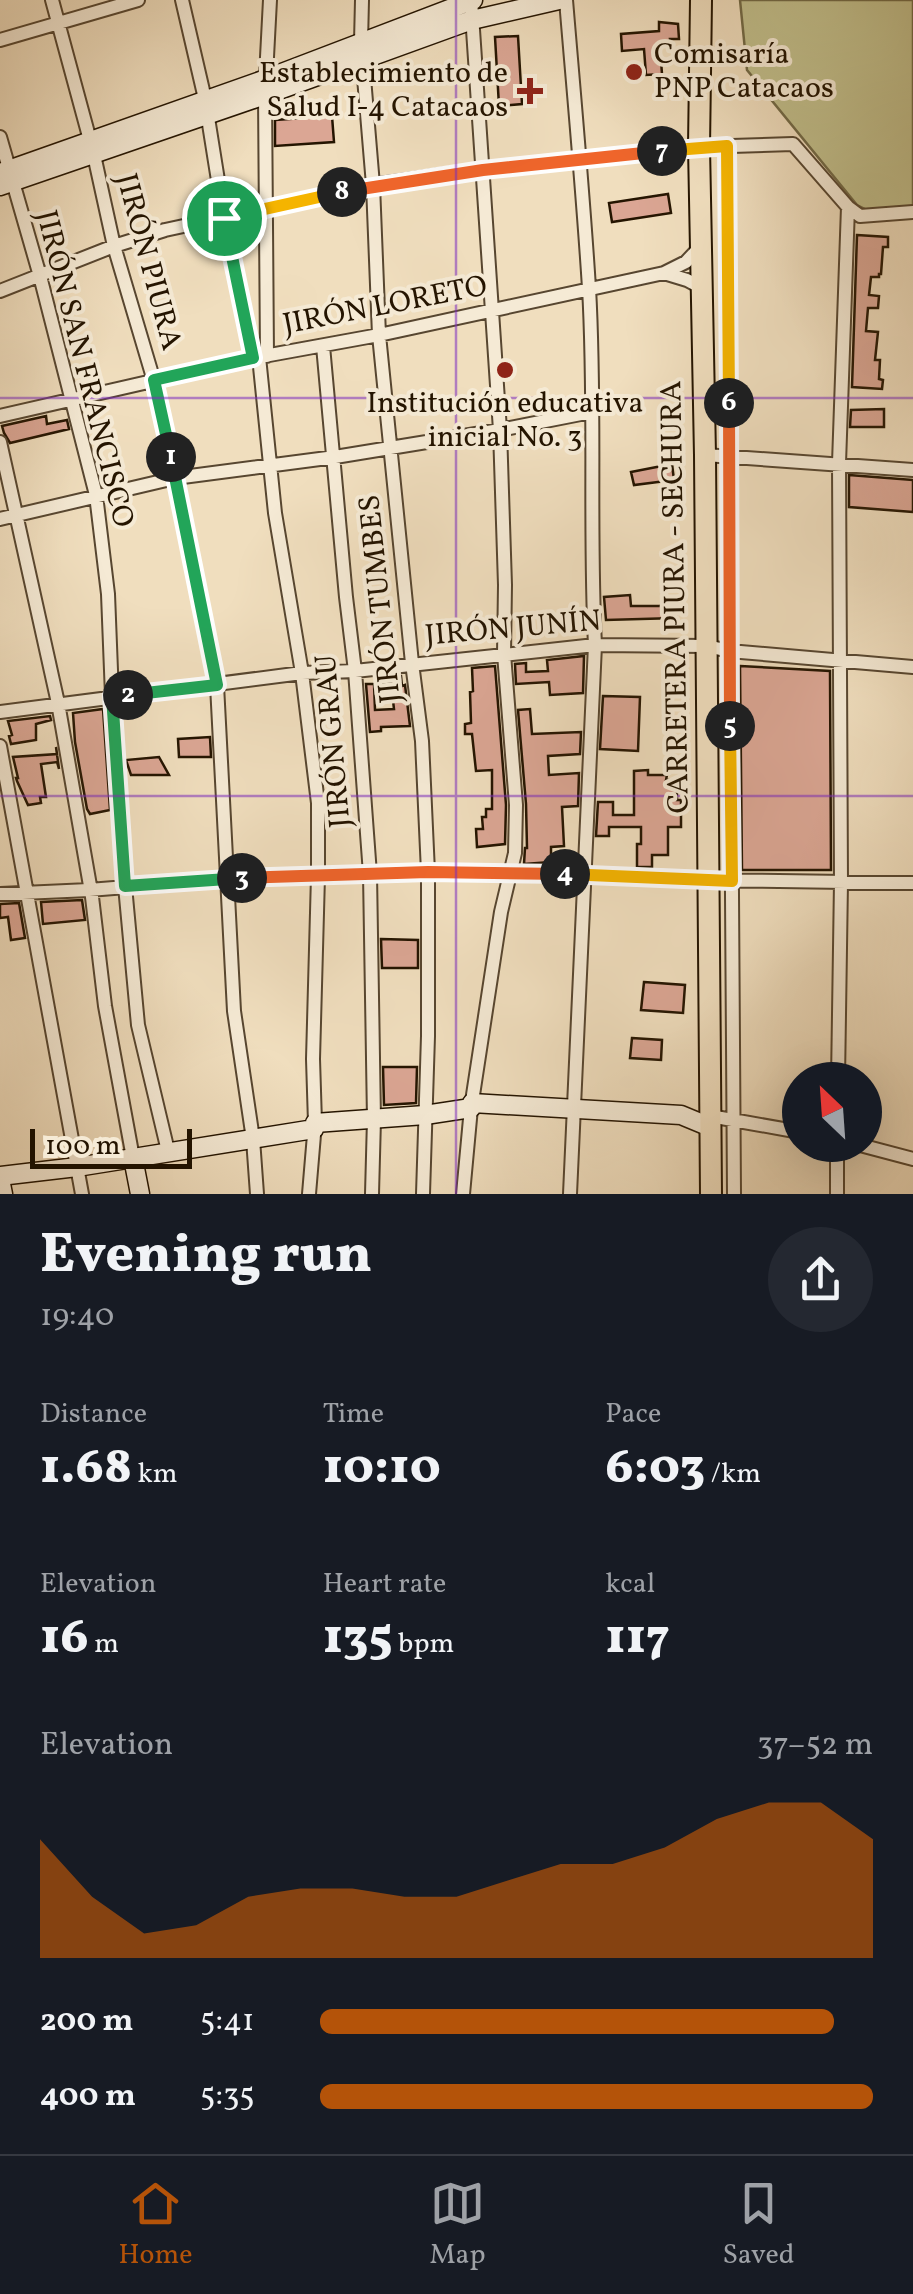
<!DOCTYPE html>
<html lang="en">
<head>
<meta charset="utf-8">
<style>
	body { margin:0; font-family:Vollkorn,serif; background:#242831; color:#f1f3f6; height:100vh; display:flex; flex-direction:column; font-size:38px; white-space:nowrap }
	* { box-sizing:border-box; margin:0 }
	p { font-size:32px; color:#9ea1a6 }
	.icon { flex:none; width:55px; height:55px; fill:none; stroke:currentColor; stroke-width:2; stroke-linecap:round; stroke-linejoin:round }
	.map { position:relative; height:1194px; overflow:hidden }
	.drawer { display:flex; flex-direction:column; background:#171b24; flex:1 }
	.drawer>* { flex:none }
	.needle { width:65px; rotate:335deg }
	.fabs { position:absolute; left:782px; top:1062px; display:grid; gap:20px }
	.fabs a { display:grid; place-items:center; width:100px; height:100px; border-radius:50%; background:#171b24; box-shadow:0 10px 40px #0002; font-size:50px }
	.scale { position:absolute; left:30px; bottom:25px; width:162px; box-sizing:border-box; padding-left:10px; border:5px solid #241400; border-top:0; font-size:28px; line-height:35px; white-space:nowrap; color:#241400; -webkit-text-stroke:8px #f5ead5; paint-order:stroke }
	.pin { position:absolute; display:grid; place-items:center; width:85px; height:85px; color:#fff; margin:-42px; border:5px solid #fff; border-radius:50%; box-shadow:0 2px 10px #0007 }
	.km { position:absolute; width:50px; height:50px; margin:-25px; border-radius:50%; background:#222; color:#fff; font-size:28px; line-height:50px; text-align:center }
	.round { display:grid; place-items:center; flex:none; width:105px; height:105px; border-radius:52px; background:#242831 }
	.head { display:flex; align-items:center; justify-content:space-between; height:170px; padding:0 40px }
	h1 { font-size:55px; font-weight:800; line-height:75px }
	.figures { display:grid; grid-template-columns:repeat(3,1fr); gap:15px; height:170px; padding:10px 40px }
	.figures div { display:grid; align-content:center }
	.figures b { font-size:50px; font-weight:800 }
	.figures small { font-size:28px; font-weight:400 }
	.figures p { font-size:28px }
	.chart { height:280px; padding:20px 40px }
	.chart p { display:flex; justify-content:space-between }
	.chart svg { width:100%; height:180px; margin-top:10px; fill:#b45309; opacity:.7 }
	ul { padding:0 40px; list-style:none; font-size:32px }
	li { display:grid; grid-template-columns:160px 120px 1fr; align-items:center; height:75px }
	li i { height:25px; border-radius:12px; background:#b45309 }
	.tabs { display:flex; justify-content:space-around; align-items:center; height:140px; border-top:2px solid #363941; background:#171b24; font-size:28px; color:#9ea1a6 }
	.tabs a { display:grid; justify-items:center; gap:5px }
	.tabs .current { color:#b45309 }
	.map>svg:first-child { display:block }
	.green { fill:#c1bf8c; stroke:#726a46; stroke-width:2.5 }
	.building { fill:#dba694; stroke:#241400; stroke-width:2.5 }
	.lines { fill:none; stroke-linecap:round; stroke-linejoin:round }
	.street-casing { stroke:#574630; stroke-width:16 }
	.secondary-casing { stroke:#241400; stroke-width:21 }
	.primary-casing { stroke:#241400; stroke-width:24 }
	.street { stroke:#f5ead5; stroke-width:12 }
	.secondary { stroke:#f5ead5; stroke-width:18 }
	.primary { stroke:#f0debe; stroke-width:20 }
	.split-1-casing { stroke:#fff; stroke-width:20 }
	.split-2-casing { stroke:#fff; stroke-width:20 }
	.split-3-casing { stroke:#fff; stroke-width:20 }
	.split-4-casing { stroke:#fff; stroke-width:20 }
	.split-5-casing { stroke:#fff; stroke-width:20 }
	.split-6-casing { stroke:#fff; stroke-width:20 }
	.split-7-casing { stroke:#fff; stroke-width:20 }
	.split-8-casing { stroke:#fff; stroke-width:20 }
	.split-9-casing { stroke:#fff; stroke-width:20 }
	.split-1 { stroke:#22a559; stroke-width:12 }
	.split-2 { stroke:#22a559; stroke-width:12 }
	.split-3 { stroke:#22a559; stroke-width:12 }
	.split-4 { stroke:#f0652b; stroke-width:12 }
	.split-5 { stroke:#f5b400; stroke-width:12 }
	.split-6 { stroke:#f0652b; stroke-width:12 }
	.split-7 { stroke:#f5b400; stroke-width:12 }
	.split-8 { stroke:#f0652b; stroke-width:12 }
	.split-9 { stroke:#f5b400; stroke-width:12 }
	.grid { fill:none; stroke:#7b2cbf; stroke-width:2.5; stroke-opacity:0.55 }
	.poi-dot { fill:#8f2418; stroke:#f5ead5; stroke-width:4 }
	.labels { text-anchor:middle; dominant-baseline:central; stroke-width:8; stroke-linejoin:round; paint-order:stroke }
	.poi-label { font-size:30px; fill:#241400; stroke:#f5ead5; text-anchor:start }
	.street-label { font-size:30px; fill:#241400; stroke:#f5ead5 }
</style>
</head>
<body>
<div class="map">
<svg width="913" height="1194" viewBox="0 0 913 1194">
	<rect width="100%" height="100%" fill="#f0debe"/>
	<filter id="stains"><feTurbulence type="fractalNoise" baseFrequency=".002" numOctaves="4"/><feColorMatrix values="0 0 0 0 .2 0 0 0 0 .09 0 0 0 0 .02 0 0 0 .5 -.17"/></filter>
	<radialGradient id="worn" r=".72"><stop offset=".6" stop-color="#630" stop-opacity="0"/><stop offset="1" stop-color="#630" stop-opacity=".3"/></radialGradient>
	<path class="green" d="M740,0H913V206L867,210L857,205L747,70Z"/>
	<path class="building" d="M659,22L678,24L679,39H670L671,46L660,47L662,74L646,75L644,49L622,51L621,34L659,31Z
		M518,36L522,104L499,106L495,37Z
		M332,116L334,142L275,146V120Z
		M668,194L671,213L612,222L609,203Z
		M857,235L888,237V247H883L881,274H879V277H871L869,295L879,296L878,308H868L866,331L878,332L875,360H880L879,379L883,380L882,389L852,387Z
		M884,409V427H850L851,410Z
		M46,416L47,424L67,420L69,429L10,443L4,433L2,426Z
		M672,464L674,480L634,485L631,472Z
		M849,475L913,480V512L849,507Z
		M630,595L631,606H676V618L606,620L604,597Z
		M584,656L583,693L550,695L549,682L516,684L515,664L526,663V672L548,671L547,660Z
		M495,666L506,805L505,844L477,847L476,829H483L482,817H486V809H492V770L476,771L472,734H465V724L471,723L470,692L473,691L472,668Z
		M740,666L830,671L831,870H742Z
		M401,676L402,686L405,685L410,726L381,727V731L370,732L366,684H374L375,710L394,709L391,683L380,684V678Z
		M603,696L640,697L638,751L600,749Z
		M103,709L110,810L90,814L87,809L75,742L73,713Z
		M530,709L532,734L581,732L580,754L548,756L549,775L579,773L578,806L562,807L564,846L551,847V862L524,864L525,848H527L526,804L518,710Z
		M50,716L51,720L36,724V740L11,744L9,736L12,735L8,721Z
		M210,737L211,757H179L178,739Z
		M56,747L59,769L57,762L41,764L46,797H40L41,803L28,805L17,781L16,778H18L13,757L57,754Z
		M159,757L169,775H131L126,760Z
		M648,770V775H667L666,780H677V800H681V827H668V855H652V867H637V844H641V827H609V836H596L598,802H613V815H634V771Z
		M82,900L85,920L43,924L41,902Z
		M19,903L25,938L11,940L8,917L0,918V904Z
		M381,939L418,940V968H382Z
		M644,982L685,985L683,1013L641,1010Z
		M632,1038L662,1040L661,1060L630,1058Z
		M383,1067H417L416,1103L384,1105Z"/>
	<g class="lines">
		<g class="street-casing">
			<path id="street" d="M52,0L94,155L114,246L154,381L217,685L234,1011L253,1139L257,1194
				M182,0L205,99L224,218L253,358
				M362,0L361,42L373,185L379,335L412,663L422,741L428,872V1036L423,1194
				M566,0C574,96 583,192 589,288C596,407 589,526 595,645L570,1194
				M0,40L138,0
				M0,137L40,276L96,495L108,594L112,696L125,886L138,1025L168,1151
				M727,146L734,1194
				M664,273L687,280L702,288
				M0,291L114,246L165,230L373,185L483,169L699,147L793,144L848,207L860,216L913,212
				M323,346L346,597L355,671L370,874L374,1119L372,1194
				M267,356L265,95L270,0
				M259,357L275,513L302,673L318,803V876L313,1059L315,1123L309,1194
				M0,416L253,358L379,335L664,273L686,262L702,245
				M0,442L58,703L92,897L105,1006L133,1158
				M705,455L913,470
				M0,519L175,478L335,457L500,430L591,412
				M0,712L302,673L355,671L595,645L707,646L729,651L913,667
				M0,746L82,1194
				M0,894L89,890L226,879L428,872L584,875L709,880L913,883
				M838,1080L841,882L839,463L848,207
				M710,1116L800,1132
				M860,1145L913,1159
				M463,1194L471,1108L501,912L515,853L516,805L504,654L505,585L500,430L471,0
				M837,1194V1145"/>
		</g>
		<g class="secondary-casing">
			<path id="secondary" d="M0,173L266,79L473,0
				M0,186L265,95L472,20L559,0
				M472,1103L681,1115L710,1127
				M315,1123L425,1115L471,1108
				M133,1158L140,1194
				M0,1176L77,1167L314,1129
				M0,1179L3,1194"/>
		</g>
		<g class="primary-casing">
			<path id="primary" d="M701,0L699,147L705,455L711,1194"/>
		</g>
		<use href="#street" class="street"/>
		<use href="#secondary" class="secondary"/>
		<use href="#primary" class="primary"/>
	</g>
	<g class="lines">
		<g class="split-1-casing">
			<path id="split-1" d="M171,457L154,380L253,358L224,218"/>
		</g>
		<g class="split-2-casing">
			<path id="split-2" d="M128,695L217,685L171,457"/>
		</g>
		<g class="split-3-casing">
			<path id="split-3" d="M128,695L112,696L125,886L242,878"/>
		</g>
		<g class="split-4-casing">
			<path id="split-4" d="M242,878L428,872L565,874"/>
		</g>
		<g class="split-5-casing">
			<path id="split-5" d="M565,874L732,881L730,726"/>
		</g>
		<g class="split-6-casing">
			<path id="split-6" d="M729,403L730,726"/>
		</g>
		<g class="split-7-casing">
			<path id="split-7" d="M662,151L727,146L729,403"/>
		</g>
		<g class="split-8-casing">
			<path id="split-8" d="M342,192L483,170L662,151"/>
		</g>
		<g class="split-9-casing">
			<path id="split-9" d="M224,218L342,192"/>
		</g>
		<use href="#split-1" class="split-1"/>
		<use href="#split-2" class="split-2"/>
		<use href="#split-3" class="split-3"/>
		<use href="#split-4" class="split-4"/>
		<use href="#split-5" class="split-5"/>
		<use href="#split-6" class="split-6"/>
		<use href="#split-7" class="split-7"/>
		<use href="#split-8" class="split-8"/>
		<use href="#split-9" class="split-9"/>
	</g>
	<path class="grid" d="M456,0V1194M0,398H913M0,796H913"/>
	<g class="poi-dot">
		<circle cx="634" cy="72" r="10"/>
		<path d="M525 76h10v10h10v10h-10v10h-10v-10h-10v-10h10z"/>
		<circle cx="505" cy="370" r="10"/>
	</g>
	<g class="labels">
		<g class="poi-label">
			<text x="654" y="55">Comisaría<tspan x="654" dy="34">PNP Catacaos</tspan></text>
			<text x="508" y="74" text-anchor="end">Establecimiento de<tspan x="508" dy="34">Salud I-4 Catacaos</tspan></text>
			<text x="505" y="404" text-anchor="middle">Institución educativa<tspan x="505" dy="34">inicial No. 3</tspan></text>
		</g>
		<g class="street-label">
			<text transform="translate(148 262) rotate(75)">JIRÓN PIURA</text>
			<text transform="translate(385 306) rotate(-11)">JIRÓN LORETO</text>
			<text transform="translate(84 369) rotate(76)">JIRÓN SAN FRANCISCO</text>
			<text transform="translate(676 597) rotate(-91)">CARRETERA PIURA - SECHURA</text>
			<text transform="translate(381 599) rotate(-96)">JIRÓN TUMBES</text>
			<text transform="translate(513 629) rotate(-5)">JIRÓN JUNÍN</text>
			<text transform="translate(334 741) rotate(-95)">JIRÓN GRAU</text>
		</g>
	</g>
	<rect width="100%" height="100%" filter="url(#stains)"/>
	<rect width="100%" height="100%" fill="url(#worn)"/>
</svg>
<div class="fabs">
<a><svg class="needle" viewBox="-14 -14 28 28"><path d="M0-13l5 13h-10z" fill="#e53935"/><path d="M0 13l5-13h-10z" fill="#9ea1a6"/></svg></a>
</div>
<div class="scale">100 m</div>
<div class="pin" style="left:224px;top:218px;background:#1e9e55"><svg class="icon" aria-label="arrive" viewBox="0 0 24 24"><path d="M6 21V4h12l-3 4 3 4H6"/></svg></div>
<b class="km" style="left:171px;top:457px">1</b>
<b class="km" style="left:128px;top:695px">2</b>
<b class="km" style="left:242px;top:878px">3</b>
<b class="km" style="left:565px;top:874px">4</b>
<b class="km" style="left:730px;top:726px">5</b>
<b class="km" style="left:729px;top:403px">6</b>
<b class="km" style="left:662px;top:151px">7</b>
<b class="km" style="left:342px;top:192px">8</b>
</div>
<section class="drawer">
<div class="head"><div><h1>Evening run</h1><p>19:40</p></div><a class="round"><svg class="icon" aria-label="share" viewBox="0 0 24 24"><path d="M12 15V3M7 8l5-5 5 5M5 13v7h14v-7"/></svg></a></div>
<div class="figures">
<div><p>Distance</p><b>1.68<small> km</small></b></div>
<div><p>Time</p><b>10:10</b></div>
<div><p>Pace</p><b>6:03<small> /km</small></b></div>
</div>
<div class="figures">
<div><p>Elevation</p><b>16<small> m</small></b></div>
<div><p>Heart rate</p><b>135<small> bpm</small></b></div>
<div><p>kcal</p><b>117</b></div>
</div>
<div class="chart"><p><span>Elevation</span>37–52 m</p>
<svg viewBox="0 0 160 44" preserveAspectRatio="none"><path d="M0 44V15L10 29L20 38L30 36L40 29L50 27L60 27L70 29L80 29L90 25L100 21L110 21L120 17L130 10L140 6L150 6L160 15V44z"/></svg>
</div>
<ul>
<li><b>200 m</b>5:41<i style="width:93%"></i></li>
<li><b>400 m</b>5:35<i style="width:100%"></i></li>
</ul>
</section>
<nav class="tabs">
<a class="current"><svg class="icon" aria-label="home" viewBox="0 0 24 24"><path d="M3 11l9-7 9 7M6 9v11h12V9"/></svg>Home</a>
<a><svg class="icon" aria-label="map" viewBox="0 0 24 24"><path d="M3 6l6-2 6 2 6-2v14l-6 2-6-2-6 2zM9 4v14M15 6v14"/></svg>Map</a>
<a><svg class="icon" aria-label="saved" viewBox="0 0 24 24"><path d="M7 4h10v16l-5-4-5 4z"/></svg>Saved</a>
</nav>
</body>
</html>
